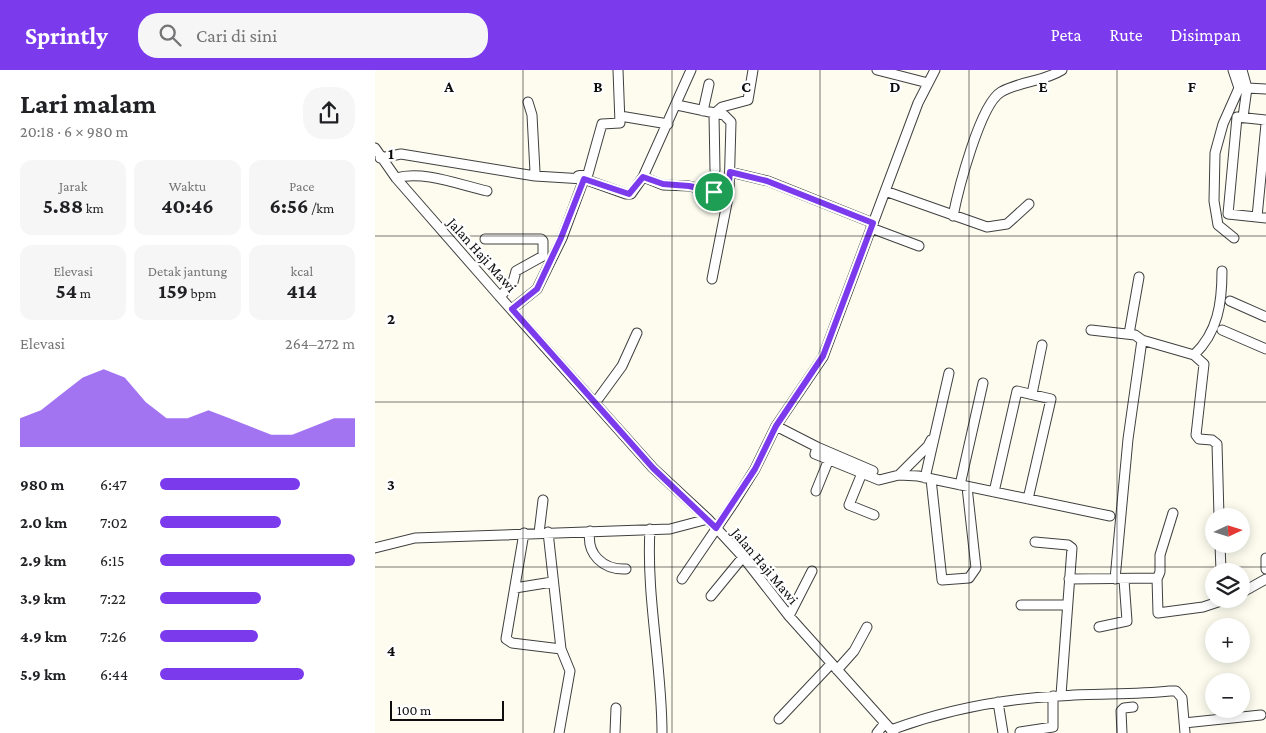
<!DOCTYPE html>
<html lang="id">
<head>
<meta charset="utf-8">
<style>
	body { margin:0; font-family:"Crimson Pro",serif; background:#f6f6f6; color:#202124; height:100vh; display:flex; flex-direction:column; font-size:19px; white-space:nowrap }
	* { box-sizing:border-box; margin:0 }
	p { font-size:16px; color:#757577 }
	.icon { flex:none; width:28px; height:28px; fill:none; stroke:currentColor; stroke-width:2; stroke-linecap:round; stroke-linejoin:round }
	.map { position:relative; flex:1; overflow:hidden }
	.panel { display:flex; flex-direction:column; background:#fff; width:375px }
	.panel>* { flex:none }
	.needle { width:32px; rotate:86deg }
	.tools { position:absolute; left:830px; top:438px; display:grid; gap:10px }
	.tools a { display:grid; place-items:center; width:45px; height:45px; border-radius:50%; background:#fff; box-shadow:0 2px 12px #0003; font-size:25px }
	.scale { position:absolute; left:15px; bottom:12px; width:114px; box-sizing:border-box; padding-left:5px; border:2px solid #0d0d0d; border-top:0; font-size:14px; line-height:18px; white-space:nowrap; color:#0d0d0d; -webkit-text-stroke:4px #fff; paint-order:stroke }
	.pin { position:absolute; display:grid; place-items:center; width:42px; height:42px; color:#fff; margin:-21px; border:2px solid #fff; border-radius:50%; box-shadow:0 1px 5px #0007 }
	.round { display:grid; place-items:center; flex:none; width:52px; height:52px; border-radius:20px; background:#f6f6f6 }
	.overview { display:flex; align-items:center; justify-content:space-between; height:85px; padding:0 20px }
	h1 { font-size:28px; font-weight:700; line-height:38px }
	.metrics { display:grid; grid-template-columns:repeat(3,1fr); gap:8px; height:85px; padding:5px 20px }
	.metrics div { display:grid; align-content:center; border-radius:12px; background:#f6f6f6; text-align:center }
	.metrics b { font-size:21px; font-weight:700 }
	.metrics small { font-size:14px; font-weight:400 }
	.metrics p { font-size:14px }
	.chart { height:140px; padding:10px 20px }
	.chart p { display:flex; justify-content:space-between }
	.chart svg { width:100%; height:90px; margin-top:5px; fill:#7c3aed; opacity:.7 }
	ul { padding:0 20px; list-style:none; font-size:16px }
	li { display:grid; grid-template-columns:80px 60px 1fr; align-items:center; height:38px }
	li i { height:12px; border-radius:6px; background:#7c3aed }
	header { display:flex; align-items:center; gap:30px; box-sizing:border-box; height:70px; padding:0 25px; background:#7c3aed; color:#fff }
	header strong { font-size:24px }
	nav { display:flex; gap:28px; margin-inline-start:auto; font-size:18px }
	.search { width:350px; height:45px; background:#f6f6f6; display:flex; align-items:center; gap:12px; box-sizing:border-box; padding:0 18px; border-radius:20px; color:#757577; font-size:19px }
	main { display:flex; flex:1; min-height:0 }
	.map>svg:first-child { display:block }
	.lines { fill:none; stroke-linecap:round; stroke-linejoin:round }
	.minor-casing { stroke:#404040; stroke-width:11 }
	.minor { stroke:#fff; stroke-width:9 }
	.route-casing { stroke:#fff; stroke-width:10 }
	.route { stroke:#7c3aed; stroke-width:6 }
	.grid { fill:none; stroke:#0d0d0d; stroke-width:1; stroke-opacity:0.55 }
	.labels { text-anchor:middle; dominant-baseline:central; stroke-width:5; stroke-linejoin:round; paint-order:stroke }
	.street-label { font-size:15px; fill:#0d0d0d; stroke:#fff }
	.grid-label { font-size:16px; text-anchor:middle; font-weight:bold; fill:#0d0d0d; stroke:#fff; stroke-width:5; stroke-linejoin:round; paint-order:stroke }
</style>
</head>
<body>
<header>
<strong>Sprintly</strong>
<div class="search"><svg class="icon" aria-label="search" viewBox="0 0 24 24"><circle cx="10" cy="10" r="6"/><path d="M15 15l6 6"/></svg>Cari di sini</div>
<nav><a>Peta</a><a>Rute</a><a>Disimpan</a></nav>
</header>
<main>
<section class="panel">
<div class="overview"><div><h1>Lari malam</h1><p>20:18 · 6 × 980 m</p></div><a class="round"><svg class="icon" aria-label="share" viewBox="0 0 24 24"><path d="M12 15V3M7 8l5-5 5 5M5 13v7h14v-7"/></svg></a></div>
<div class="metrics">
<div><p>Jarak</p><b>5.88<small> km</small></b></div>
<div><p>Waktu</p><b>40:46</b></div>
<div><p>Pace</p><b>6:56<small> /km</small></b></div>
</div>
<div class="metrics">
<div><p>Elevasi</p><b>54<small> m</small></b></div>
<div><p>Detak jantung</p><b>159<small> bpm</small></b></div>
<div><p>kcal</p><b>414</b></div>
</div>
<div class="chart"><p><span>Elevasi</span>264–272 m</p>
<svg viewBox="0 0 160 44" preserveAspectRatio="none"><path d="M0 44V30L10 26L20 18L30 10L40 6L50 10L60 22L70 30L80 30L90 26L100 30L110 34L120 38L130 38L140 34L150 30L160 30V44z"/></svg>
</div>
<ul>
<li><b>980 m</b>6:47<i style="width:72%"></i></li>
<li><b>2.0 km</b>7:02<i style="width:62%"></i></li>
<li><b>2.9 km</b>6:15<i style="width:100%"></i></li>
<li><b>3.9 km</b>7:22<i style="width:52%"></i></li>
<li><b>4.9 km</b>7:26<i style="width:50%"></i></li>
<li><b>5.9 km</b>6:44<i style="width:74%"></i></li>
</ul>
</section>
<div class="map">
<svg width="891" height="663" viewBox="0 0 891 663">
	<rect width="100%" height="100%" fill="#fdfcef"/>
	<g class="lines">
		<g class="minor-casing">
			<path id="minor" d="M502,0L553,13
				M858,0L864,18L848,54L840,83L839,131L843,155L859,168
				M867,0L872,18L868,47
				M872,18L891,19
				M153,32L157,45L160,102
				M302,35L349,45L356,52L354,123L337,209
				M328,41L334,14
				M245,46L293,54
				M891,50L862,47L853,144L891,148
				M0,78L21,108L125,227L278,398L333,449L368,487L414,546L519,663
				M5,88L26,84L160,106L209,109L251,124H256L268,107L316,0
				M340,100L339,44L347,37L373,30L378,0
				M355,102L393,111L498,153
				M203,106L213,104L227,54L245,53L243,0
				M268,107L288,115L314,116L339,122L342,120L345,112L354,111
				M21,108C48,100 85,115 112,121
				M510,121L612,157L632,154L654,134
				M578,146C583,121 605,34 626,22C645,11 668,12 687,0
				M882,147L891,54
				M496,158L544,176
				M110,169H166L168,171V186L141,201L138,212L125,227
				M855,231L891,247
				M137,239L162,219L187,168L209,109
				M716,260L760,265L767,270L819,285L829,294L821,365L824,369L837,370L842,374L844,446
				M847,260L891,279
				M754,264L764,207
				M819,285C843,262 847,233 847,201
				M657,324L667,275
				M220,333L247,296L262,263
				M401,356L442,377L440,384L504,410L524,405L543,406L735,446
				M442,377L498,401
				M487,403L474,435L499,445
				M524,405L553,376L556,370
				M550,408L574,303
				M556,409L567,510L594,508L601,498L592,417
				M585,415L608,313
				M441,421L454,389
				M619,422L642,321L676,329L653,429
				M275,459C271,527 287,595 287,663
				M215,461C211,484 228,500 251,499
				M173,462L186,579
				M149,463L131,569L137,573L186,579L195,601L184,663
				M164,463L168,430
				M660,472L693,475L697,478L686,625
				M845,474L846,501
				M0,478L40,468L295,459L333,449
				M891,488V499
				M307,509L358,434L380,399L401,356L448,287L543,33L560,0
				M694,509L782,508L783,543L828,537L852,529
				M740,509L753,369L767,270
				M782,509L785,502V485L798,443
				M140,518L177,512
				M866,523L891,509
				M336,526L368,487
				M646,535H692
				M414,546L437,501
				M724,557L752,551L749,510
				M462,600L479,581L492,557
				M623,632L628,663
				M404,649L456,594
				M809,653L886,645
				M516,660C570,640 627,629 684,626C721,623 758,625 795,621H801L807,628L810,663
				M645,662L678,657V626
				M240,663L241,638
				M502,663L510,653
				M747,663L746,641L749,638L758,637"/>
		</g>
		<use href="#minor" class="minor"/>
	</g>
	<g class="lines">
		<g class="route-casing">
			<path id="route" d="M355,102L392,111L498,153L448,286L401,356L380,399L341,458L278,398L137,239L162,219L186,168L209,109L254,124L268,107L288,114L314,116L341,122L345,112L354,111Z"/>
		</g>
		<use href="#route" class="route"/>
	</g>
	<path class="grid" d="M148,0V663M297,0V663M445,0V663M594,0V663M742,0V663M0,166H891M0,332H891M0,497H891"/>
	<g class="labels">
		<g class="street-label">
			<text transform="translate(107 185) rotate(48)">Jalan Haji Mawi</text>
			<text transform="translate(390 496) rotate(50)">Jalan Haji Mawi</text>
		</g>
	</g>
	<g class="grid-label">
		<text x="74" y="22">A</text>
		<text x="223" y="22">B</text>
		<text x="371" y="22">C</text>
		<text x="520" y="22">D</text>
		<text x="668" y="22">E</text>
		<text x="817" y="22">F</text>
		<text x="16" y="89">1</text>
		<text x="16" y="254">2</text>
		<text x="16" y="420">3</text>
		<text x="16" y="586">4</text>
	</g>
</svg>
<div class="tools">
<a><svg class="needle" viewBox="-14 -14 28 28"><path d="M0-13l5 13h-10z" fill="#e53935"/><path d="M0 13l5-13h-10z" fill="#757577"/></svg></a>
<a><svg class="icon" aria-label="layers" viewBox="0 0 24 24"><path d="M12 4l9 5-9 5-9-5zM3 14l9 5 9-5"/></svg></a>
<a>+</a>
<a>−</a>
</div>
<div class="scale">100 m</div>
<div class="pin" style="left:339px;top:122px;background:#1e9e55"><svg class="icon" aria-label="arrive" viewBox="0 0 24 24"><path d="M6 21V4h12l-3 4 3 4H6"/></svg></div>
</div>
</main>
</body>
</html>
